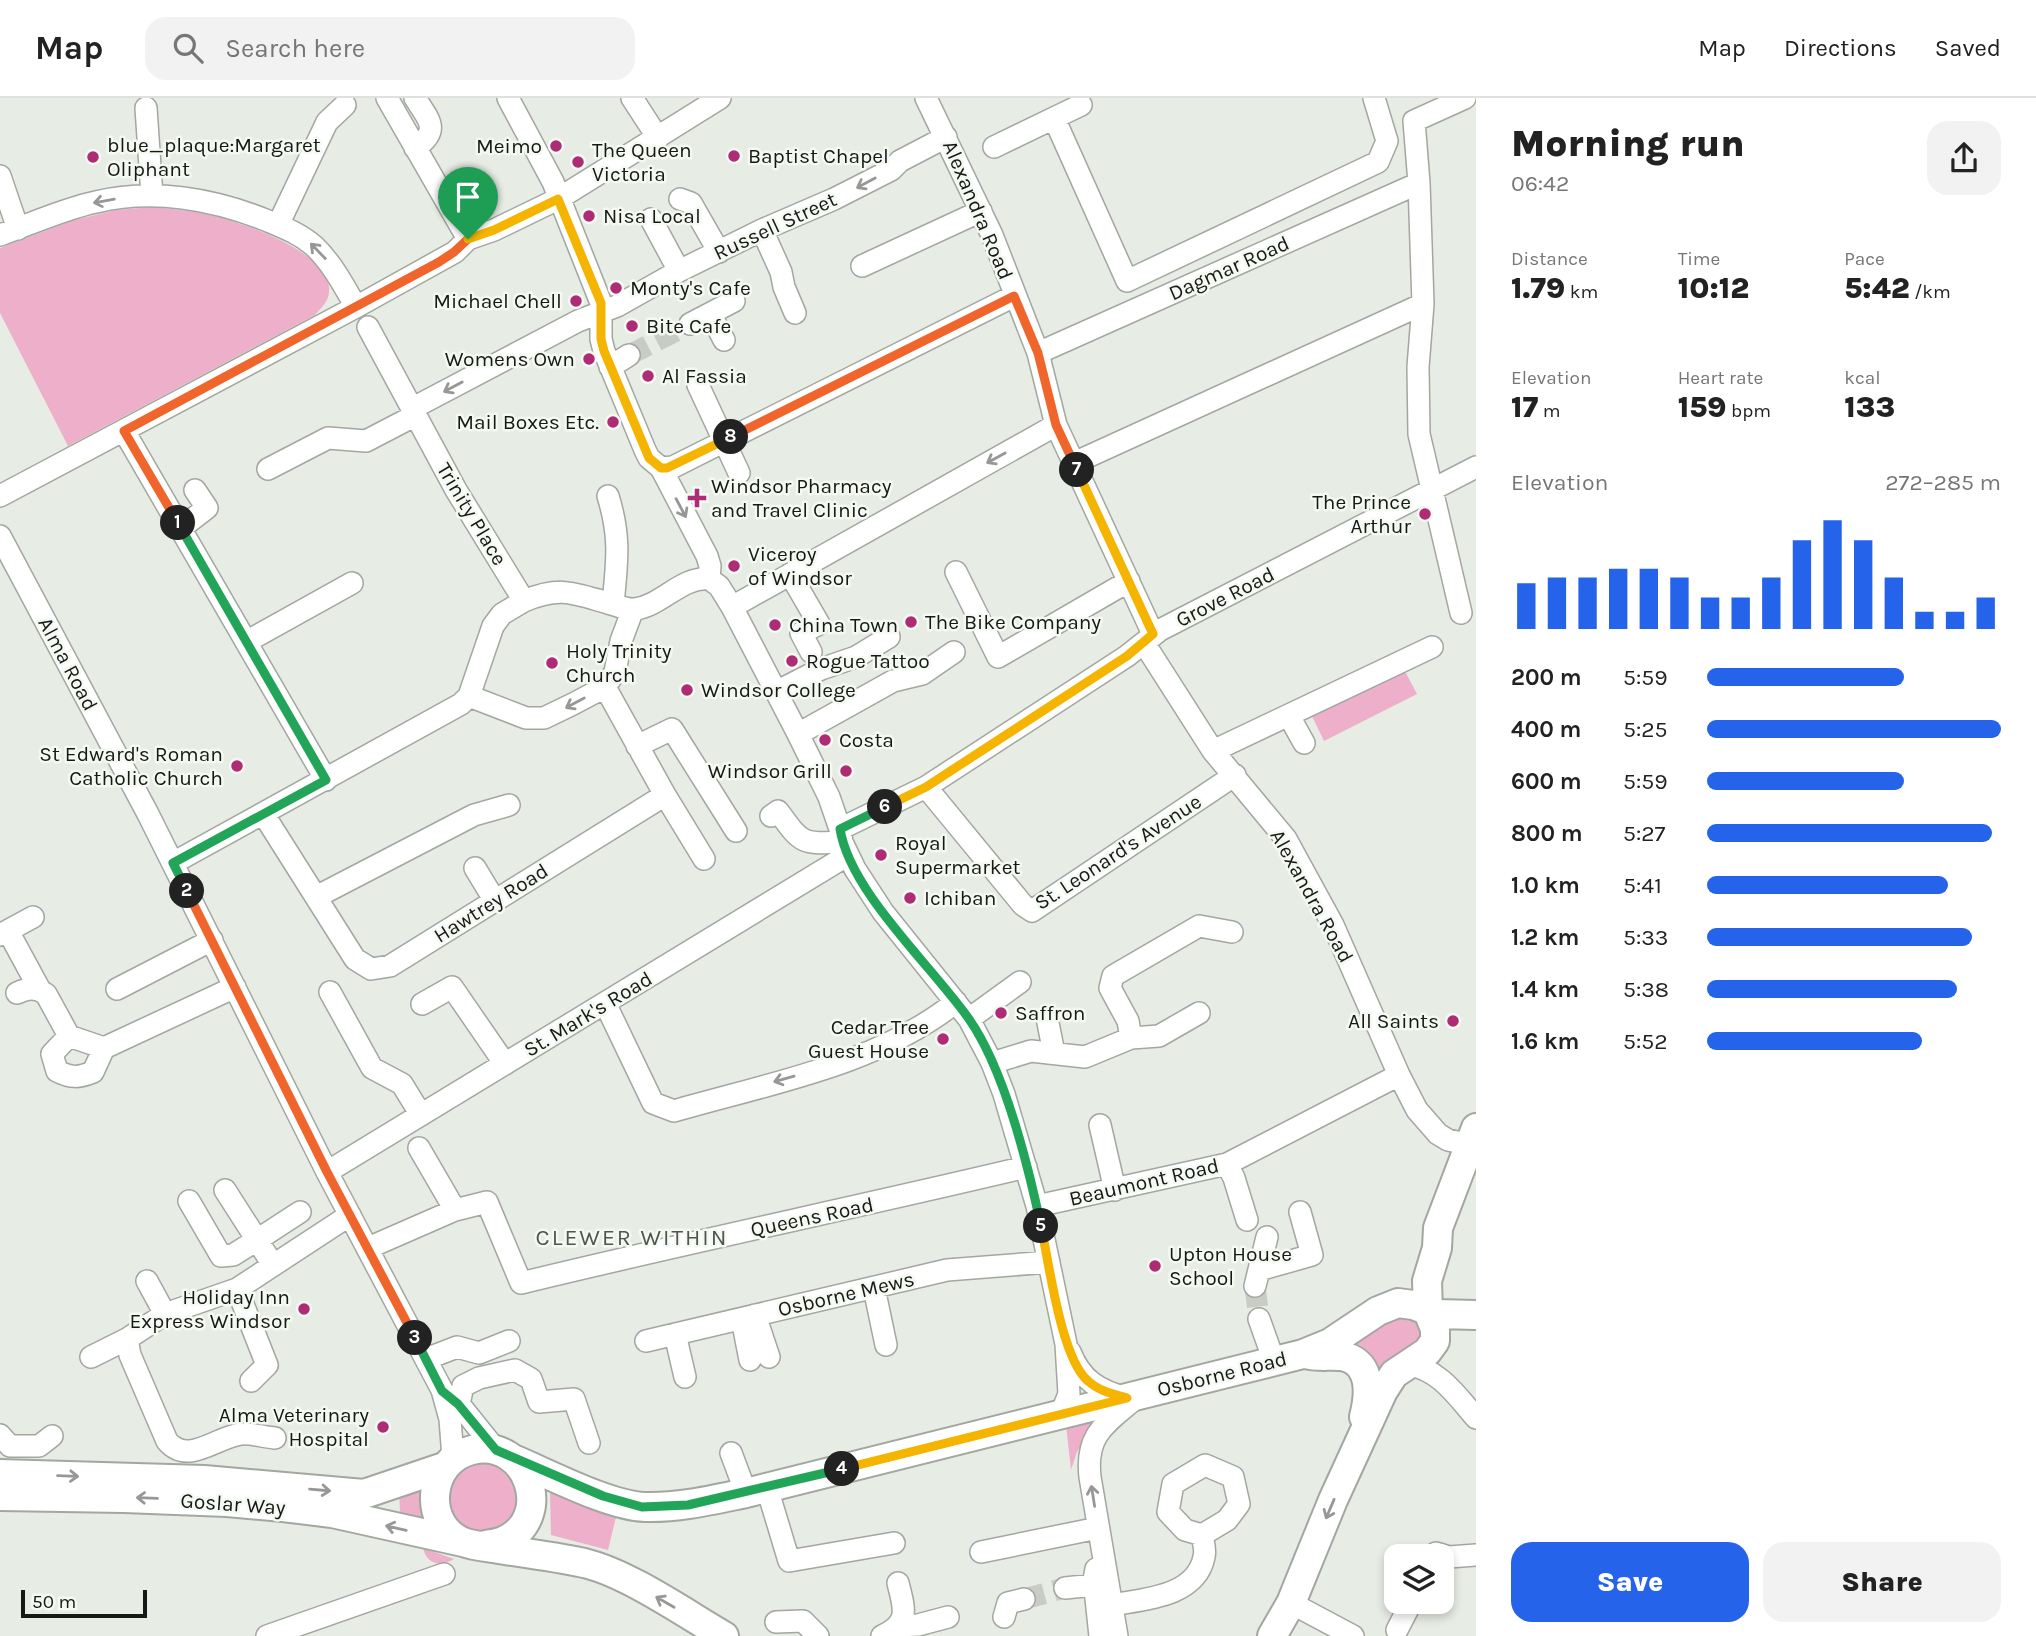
<!DOCTYPE html>
<html lang="en">
<head>
<meta charset="utf-8">
<style>
	body { margin:0; font-family:Karla,sans-serif; background:#f2f2f2; color:#222; height:100vh; display:flex; flex-direction:column; font-size:26px; white-space:nowrap }
	* { box-sizing:border-box; margin:0 }
	p { font-size:23px; color:#767676 }
	.icon { flex:none; width:38px; height:38px; fill:none; stroke:currentColor; stroke-width:2; stroke-linecap:round; stroke-linejoin:round }
	.map { position:relative; flex:1; overflow:hidden }
	.panel { display:flex; flex-direction:column; background:#fff; width:560px }
	.panel>* { flex:none }
	.fabs { position:absolute; left:1384px; top:1446px; display:grid; gap:14px }
	.fabs a { display:grid; place-items:center; width:70px; height:70px; border-radius:14px; background:#fff; box-shadow:0 4px 10px #0003; font-size:35px }
	.scale { position:absolute; left:21px; bottom:18px; width:126px; box-sizing:border-box; padding-left:7px; border:4px solid #171916; border-top:0; font-size:19px; line-height:24px; white-space:nowrap; color:#171916; -webkit-text-stroke:5px #f4f9f2; paint-order:stroke }
	.pin { position:absolute; display:grid; place-items:center; width:60px; height:60px; color:#fff; margin:-72px -30px; border-radius:50% 50% 50% 0; rotate:-45deg; box-shadow:0 0 7px #0007 }
	.pin .icon { rotate:45deg }
	.km { position:absolute; width:35px; height:35px; margin:-18px; border-radius:50%; background:#222; color:#fff; font-size:19px; line-height:35px; text-align:center }
	.round { display:grid; place-items:center; flex:none; width:74px; height:74px; border-radius:21px; background:#f2f2f2 }
	.headline { display:flex; align-items:center; justify-content:space-between; height:119px; padding:0 35px }
	h1 { font-size:38px; font-weight:800; line-height:52px }
	.figures { display:grid; grid-template-columns:repeat(3,1fr); gap:10px; height:119px; padding:7px 35px }
	.figures div { display:grid; align-content:center }
	.figures b { font-size:30px; font-weight:800 }
	.figures small { font-size:19px; font-weight:400 }
	.figures p { font-size:19px }
	.chart { height:196px; padding:14px 35px }
	.chart p { display:flex; justify-content:space-between }
	.chart svg { width:100%; height:126px; margin-top:7px; stroke:#2563eb; stroke-width:6 }
	.primary-button { display:flex; gap:14px; margin-top:auto; padding:14px 35px }
	.primary-button a { flex:1; height:80px; border-radius:21px; background:#2563eb; color:#fff; font-size:28px; font-weight:800; line-height:80px; text-align:center }
	.primary-button a+a { background:#f2f2f2; color:#222 }
	ul { padding:0 35px; list-style:none; font-size:23px }
	li { display:grid; grid-template-columns:112px 84px 1fr; align-items:center; height:52px }
	li i { height:18px; border-radius:9px; background:#2563eb }
	header { display:flex; align-items:center; gap:42px; box-sizing:border-box; height:98px; padding:0 35px; background:#fff; border-bottom:2px solid #e0e0e0 }
	header strong { font-size:33px }
	nav { display:flex; gap:38px; margin-inline-start:auto; font-size:24px }
	.search { width:490px; height:63px; background:#f2f2f2; display:flex; align-items:center; gap:18px; box-sizing:border-box; padding:0 24px; border-radius:21px; color:#767676; font-size:26px }
	main { display:flex; flex:1; min-height:0 }
	.map>svg:first-child { display:block }
	.green { fill:#eeafcb }
	.lines { fill:none; stroke-linecap:round; stroke-linejoin:round }
	.minor-tunnel { stroke:#c8ccc5; stroke-width:21; stroke-dasharray:21 10; stroke-linecap:butt }
	.minor-casing { stroke:#a2a79f; stroke-width:24 }
	.major-casing { stroke:#a2a79f; stroke-width:32 }
	.minor { stroke:#fff; stroke-width:21 }
	.major { stroke:#fff; stroke-width:28 }
	.oneway { stroke:#979896 }
	.split-1-casing { stroke:#fff; stroke-width:14 }
	.split-2-casing { stroke:#fff; stroke-width:14 }
	.split-3-casing { stroke:#fff; stroke-width:14 }
	.split-4-casing { stroke:#fff; stroke-width:14 }
	.split-5-casing { stroke:#fff; stroke-width:14 }
	.split-6-casing { stroke:#fff; stroke-width:14 }
	.split-7-casing { stroke:#fff; stroke-width:14 }
	.split-8-casing { stroke:#fff; stroke-width:14 }
	.split-9-casing { stroke:#fff; stroke-width:14 }
	.split-1 { stroke:#f0652b; stroke-width:9 }
	.split-2 { stroke:#22a559; stroke-width:9 }
	.split-3 { stroke:#f0652b; stroke-width:9 }
	.split-4 { stroke:#22a559; stroke-width:9 }
	.split-5 { stroke:#f5b400; stroke-width:9 }
	.split-6 { stroke:#22a559; stroke-width:9 }
	.split-7 { stroke:#f5b400; stroke-width:9 }
	.split-8 { stroke:#f0652b; stroke-width:9 }
	.split-9 { stroke:#f5b400; stroke-width:9 }
	.poi-dot { fill:#ae2b76; stroke:#f4f9f2; stroke-width:2.5 }
	.labels { text-anchor:middle; dominant-baseline:central; stroke-width:5; stroke-linejoin:round; paint-order:stroke }
	.poi-label { font-size:21px; fill:#171916; stroke:#f4f9f2; text-anchor:start }
	.street-label { font-size:21px; fill:#171916; stroke:#f4f9f2 }
	.neighbourhood-label { font-size:23px; letter-spacing:2px; fill:#51554f; stroke:#f4f9f2 }
</style>
</head>
<body>
<header>
<strong>Map</strong>
<div class="search"><svg class="icon" aria-label="search" viewBox="0 0 24 24"><circle cx="10" cy="10" r="6"/><path d="M15 15l6 6"/></svg>Search here</div>
<nav><a>Map</a><a>Directions</a><a>Saved</a></nav>
</header>
<main>
<div class="map">
<svg width="1476" height="1538" viewBox="0 0 1476 1538">
	<rect width="100%" height="100%" fill="#e7ece4"/>
	<path class="green" d="M153,109C169,111 186,112 202,115C232,121 342,155 328,199C326,206 319,212 315,217L68,348L0,215V150L71,123L116,112Z
		M1400,564L1417,596L1324,643L1308,610Z
		M1388,1214L1416,1219C1431,1250 1399,1260 1376,1277L1347,1246Z
		M1100,1319L1077,1354L1071,1372L1066,1327Z
		M465,1361L515,1367L523,1416L492,1438L464,1432L447,1411V1383Z
		M426,1385V1424L400,1414L399,1392Z
		M554,1391L560,1392L597,1414L616,1419L608,1452L551,1437L550,1395Z
		M423,1450L454,1461C441,1469 427,1467 423,1450Z"/>
	<g class="lines">
		<path class="minor-tunnel" d="M629,257L690,226
			M1255,1188L1259,1221
			M1024,1501L1065,1490"/>
		<g class="minor-casing">
			<path id="minor" d="M387,0L468,141
				M415,0C428,21 442,32 415,50
				M508,0L553,84L601,205V241L604,253L645,352L649,360L661,370L707,458L710,468L709,481
				M632,0L658,40
				M926,0L992,137L1038,255L1056,327L1153,536
				M1081,7L1054,20L1127,183L1378,64L1387,43L1374,0
				M146,10L152,98
				M994,49L1054,20
				M0,78L18,131
				M680,101L691,105L719,154
				M651,121L679,173
				M278,127L327,24L345,7
				M762,132L781,174L784,189L795,215
				M0,137C31,126 63,111 96,104C153,90 214,101 268,123C285,130 300,136 314,148C332,165 344,188 356,209
				M862,168L981,113
				M711,217L724,242
				M690,226L734,203
				M368,229L456,392L524,503C560,488 573,495 608,505C616,507 627,512 635,511C661,508 682,478 709,481
				M1038,255L1419,85
				M610,269L629,257
				M698,287L739,375
				M413,310L578,223L617,208L679,173L762,132L834,101L891,72L900,63L946,39
				M124,333L326,682
				M1074,365L1423,206
				M661,370L673,369L1014,198
				M268,371L328,340L366,343L416,317
				M0,398L356,209L455,154L468,141L494,132L558,101L720,0
				M608,398C621,440 617,464 613,506
				M181,430L207,410L195,392
				M0,438L148,716L327,1074L442,1292L450,1321L453,1360
				M956,474L998,559L1129,483
				M790,476L819,526L801,535L811,554
				M709,481L719,488L732,509L798,636L829,699L840,731L842,744L855,771L883,814L969,921L992,965L1004,996L1037,1108L1066,1246L1069,1296L1061,1316
				M732,509L1056,327
				M1461,515L1419,336L1418,269L1423,206L1419,85L1414,23L1465,0
				M246,544L352,485
				M1144,545L1213,653L1286,741L1333,827L1399,977L1417,1012L1438,1036L1448,1042L1471,1047
				M776,594L821,571L856,559L889,539
				M469,598L526,620H544L573,606L605,589L615,574L621,543L633,511
				M1289,618L1304,645
				M798,636L893,583L922,576L954,554
				M637,648L672,631L736,733
				M1213,653L1432,549
				M926,689L1023,807L1032,813L1235,677
				M665,697L704,761
				M264,717L355,861L371,871L390,868L665,697L605,589
				M771,718L778,713C802,746 801,746 842,744
				M840,731L926,689L1127,558L1160,532L1476,369
				M173,765L461,606L469,598L493,528L502,516L524,503
				M475,770L495,803
				M316,799L474,717L509,707
				M8,833L40,892
				M0,837L33,819
				M117,891L212,842
				M330,894L372,970L402,986L421,1017
				M17,895C28,890 35,889 46,896L69,938L104,950L235,889
				M605,905L653,1005L674,1013C770,985 877,967 956,904
				M422,906L452,889L505,966
				M1047,920L1054,955
				M969,921L1020,884
				M69,938L52,956L57,973C71,980 78,980 93,974L104,950
				M1131,940L1128,923L1110,890L1113,878L1199,828L1232,834
				M992,965L1031,953L1085,959L1131,940L1159,938L1199,915
				M1100,1027L1115,1092
				M419,1050L455,1112
				M1227,1066L1234,1080L1247,1122
				M327,1074L848,757
				M225,1092L257,1142L300,1114
				M189,1103L221,1158L233,1157L257,1142L273,1167
				M1037,1108L1227,1066L1399,977
				M368,1150L455,1112L487,1104L521,1185C689,1144 858,1109 1026,1069
				M1259,1172L1312,1157L1300,1114
				M147,1183L165,1216
				M1255,1188L1267,1139
				M874,1190L886,1247
				M237,1191L267,1267L251,1283
				M755,1217L769,1259
				M742,1221L750,1262
				M1259,1221L1274,1263
				M675,1236L685,1279
				M127,1241L130,1257L167,1343C188,1368 216,1339 241,1336C251,1335 264,1339 275,1340
				M646,1243L947,1172L1049,1164
				M1070,1254C1081,1282 1099,1293 1127,1300
				M91,1259L127,1241L165,1216L237,1191L350,1117
				M426,1261L457,1249L479,1255L509,1243
				M1408,1267C1438,1270 1457,1298 1476,1320
				M449,1298L459,1306L496,1352
				M459,1306L463,1288L479,1280L515,1272L531,1281L539,1304L574,1301L589,1345
				M0,1337L10,1348H39L52,1338
				M731,1355L746,1395
				M767,1390L789,1463L894,1445
				M981,1454L1098,1430
				M1434,1458L1436,1455L1449,1459L1476,1457
				M1096,1471L1094,1482L1100,1538
				M1065,1490L1094,1487
				M1291,1505L1353,1538
				M1112,1507C1144,1501 1196,1499 1204,1459C1206,1452 1203,1443 1202,1437L1185,1432L1168,1414L1173,1386L1205,1367L1233,1379L1239,1406L1227,1422L1202,1437
				M1004,1519L1008,1505L1024,1501
				M776,1524L803,1523L818,1538
				M899,1528L918,1527L948,1519
				M1397,1532L1412,1503
				M267,1538L444,1476
				M882,1538C911,1525 904,1510 898,1485
				M1117,1538L1090,1379C1085,1335 1107,1325 1137,1299"/>
		</g>
		<g class="major-casing">
			<path id="major" d="M1306,1256C1319,1260 1334,1256 1346,1259C1373,1267 1369,1299 1364,1319
				M513,1361C547,1375 609,1408 645,1409C679,1410 712,1402 746,1395L1303,1256L1330,1245L1378,1213L1398,1205L1413,1207L1437,1216L1476,1217
				M0,1376L204,1382L364,1396L444,1369
				M0,1398L124,1400L227,1404L283,1409L332,1415L463,1444
				M482,1448C488,1446 496,1446 503,1443C556,1421 528,1339 472,1352C428,1362 421,1426 463,1444C474,1448 488,1449 499,1451C529,1456 559,1459 588,1466C630,1477 686,1516 724,1538
				M1272,1538L1291,1505L1333,1402L1383,1293L1394,1276L1427,1254L1435,1243V1231L1428,1214L1427,1183L1437,1150L1438,1130L1476,1030"/>
		</g>
		<use href="#minor" class="minor"/>
		<use href="#major" class="major"/>
	</g>
	<defs><path id="oneway-shaft" d="M-6 0H5M1.5-3L5.5 0L1.5 3" fill="none" stroke-width="1.6" stroke-linecap="round" stroke-linejoin="round" transform="scale(1.75)"/></defs>
	<g class="oneway">
		<use href="#oneway-shaft" transform="translate(866 85) rotate(152)"/>
		<use href="#oneway-shaft" transform="translate(104 103) rotate(170)"/>
		<use href="#oneway-shaft" transform="translate(318 153) rotate(-134)"/>
		<use href="#oneway-shaft" transform="translate(453 289) rotate(152)"/>
		<use href="#oneway-shaft" transform="translate(996 360) rotate(151)"/>
		<use href="#oneway-shaft" transform="translate(681 410) rotate(62)"/>
		<use href="#oneway-shaft" transform="translate(575 605) rotate(152)"/>
		<use href="#oneway-shaft" transform="translate(784 981) rotate(164)"/>
		<use href="#oneway-shaft" transform="translate(68 1378) rotate(2)"/>
		<use href="#oneway-shaft" transform="translate(320 1392) rotate(5)"/>
		<use href="#oneway-shaft" transform="translate(1093 1398) rotate(-99)"/>
		<use href="#oneway-shaft" transform="translate(147 1400) rotate(-178)"/>
		<use href="#oneway-shaft" transform="translate(1330 1411) rotate(113)"/>
		<use href="#oneway-shaft" transform="translate(396 1430) rotate(-167)"/>
		<use href="#oneway-shaft" transform="translate(665 1504) rotate(-150)"/>
	</g>
	<g class="lines">
		<g class="split-1-casing">
			<path id="split-1" d="M178,425L124,333L439,164L454,154L468,141"/>
		</g>
		<g class="split-2-casing">
			<path id="split-2" d="M178,425L326,682L173,765L187,793"/>
		</g>
		<g class="split-3-casing">
			<path id="split-3" d="M187,793L327,1074L415,1240"/>
		</g>
		<g class="split-4-casing">
			<path id="split-4" d="M415,1240L442,1293L458,1306L496,1352L603,1398L642,1409L688,1407L842,1371"/>
		</g>
		<g class="split-5-casing">
			<path id="split-5" d="M842,1371L1127,1300C1113,1296 1099,1293 1088,1283C1061,1260 1049,1165 1041,1128"/>
		</g>
		<g class="split-6-casing">
			<path id="split-6" d="M885,709L840,731C850,794 932,868 969,921C1004,971 1028,1067 1041,1128"/>
		</g>
		<g class="split-7-casing">
			<path id="split-7" d="M885,709L926,689L1127,558L1153,536L1077,372"/>
		</g>
		<g class="split-8-casing">
			<path id="split-8" d="M731,339L1014,198L1038,255L1056,327L1077,372"/>
		</g>
		<g class="split-9-casing">
			<path id="split-9" d="M468,141L494,132L558,101L601,205V241L604,253L649,360L661,370H667L731,339"/>
		</g>
		<use href="#split-1" class="split-1"/>
		<use href="#split-2" class="split-2"/>
		<use href="#split-3" class="split-3"/>
		<use href="#split-4" class="split-4"/>
		<use href="#split-5" class="split-5"/>
		<use href="#split-6" class="split-6"/>
		<use href="#split-7" class="split-7"/>
		<use href="#split-8" class="split-8"/>
		<use href="#split-9" class="split-9"/>
	</g>
	<g class="poi-dot">
		<circle cx="556" cy="48" r="7"/>
		<circle cx="734" cy="58" r="7"/>
		<circle cx="93" cy="59" r="7"/>
		<circle cx="578" cy="64" r="7"/>
		<circle cx="589" cy="118" r="7"/>
		<circle cx="616" cy="190" r="7"/>
		<circle cx="576" cy="203" r="7"/>
		<circle cx="632" cy="228" r="7"/>
		<circle cx="589" cy="261" r="7"/>
		<circle cx="648" cy="278" r="7"/>
		<circle cx="613" cy="324" r="7"/>
		<path d="M693.5 389.5h7v7h7v7h-7v7h-7v-7h-7v-7h7z"/>
		<circle cx="1425" cy="416" r="7"/>
		<circle cx="734" cy="468" r="7"/>
		<circle cx="911" cy="524" r="7"/>
		<circle cx="775" cy="527" r="7"/>
		<circle cx="792" cy="563" r="7"/>
		<circle cx="552" cy="565" r="7"/>
		<circle cx="687" cy="592" r="7"/>
		<circle cx="825" cy="642" r="7"/>
		<circle cx="237" cy="668" r="7"/>
		<circle cx="846" cy="673" r="7"/>
		<circle cx="881" cy="757" r="7"/>
		<circle cx="910" cy="800" r="7"/>
		<circle cx="1001" cy="915" r="7"/>
		<circle cx="1453" cy="923" r="7"/>
		<circle cx="943" cy="941" r="7"/>
		<circle cx="1155" cy="1168" r="7"/>
		<circle cx="304" cy="1211" r="7"/>
		<circle cx="383" cy="1329" r="7"/>
	</g>
	<g class="labels">
		<g class="poi-label">
			<text x="107" y="47">blue_plaque:Margaret<tspan x="107" dy="24">Oliphant</tspan></text>
			<text x="542" y="48" text-anchor="end">Meimo</text>
			<text x="592" y="52">The Queen<tspan x="592" dy="24">Victoria</tspan></text>
			<text x="748" y="58">Baptist Chapel</text>
			<text x="603" y="118">Nisa Local</text>
			<text x="630" y="190">Monty's Cafe</text>
			<text x="562" y="203" text-anchor="end">Michael Chell</text>
			<text x="646" y="228">Bite Cafe</text>
			<text x="575" y="261" text-anchor="end">Womens Own</text>
			<text x="662" y="278">Al Fassia</text>
			<text x="599" y="324" text-anchor="end">Mail Boxes Etc.</text>
			<text x="711" y="388">Windsor Pharmacy<tspan x="711" dy="24">and Travel Clinic</tspan></text>
			<text x="1411" y="404" text-anchor="end">The Prince<tspan x="1411" dy="24">Arthur</tspan></text>
			<text x="748" y="456">Viceroy<tspan x="748" dy="24">of Windsor</tspan></text>
			<text x="925" y="524">The Bike Company</text>
			<text x="789" y="527">China Town</text>
			<text x="566" y="553">Holy Trinity<tspan x="566" dy="24">Church</tspan></text>
			<text x="806" y="563">Rogue Tattoo</text>
			<text x="701" y="592">Windsor College</text>
			<text x="839" y="642">Costa</text>
			<text x="223" y="656" text-anchor="end">St Edward's Roman<tspan x="223" dy="24">Catholic Church</tspan></text>
			<text x="832" y="673" text-anchor="end">Windsor Grill</text>
			<text x="895" y="745">Royal<tspan x="895" dy="24">Supermarket</tspan></text>
			<text x="924" y="800">Ichiban</text>
			<text x="1015" y="915">Saffron</text>
			<text x="1439" y="923" text-anchor="end">All Saints</text>
			<text x="929" y="929" text-anchor="end">Cedar Tree<tspan x="929" dy="24">Guest House</tspan></text>
			<text x="1169" y="1156">Upton House<tspan x="1169" dy="24">School</tspan></text>
			<text x="290" y="1199" text-anchor="end">Holiday Inn<tspan x="290" dy="24">Express Windsor</tspan></text>
			<text x="369" y="1317" text-anchor="end">Alma Veterinary<tspan x="369" dy="24">Hospital</tspan></text>
		</g>
		<g class="street-label">
			<text transform="translate(978 112) rotate(67)">Alexandra Road</text>
			<text transform="translate(775 128) rotate(-25)">Russell Street</text>
			<text transform="translate(1229 170) rotate(-24)">Dagmar Road</text>
			<text transform="translate(472 416) rotate(59)">Trinity Place</text>
			<text transform="translate(1225 499) rotate(-27)">Grove Road</text>
			<text transform="translate(68 566) rotate(62)">Alma Road</text>
			<text transform="translate(1118 754) rotate(-33)">St. Leonard's Avenue</text>
			<text transform="translate(1312 798) rotate(61)">Alexandra Road</text>
			<text transform="translate(491 805) rotate(-32)">Hawtrey Road</text>
			<text transform="translate(588 916) rotate(-31)">St. Mark's Road</text>
			<text transform="translate(1144 1084) rotate(-13)">Beaumont Road</text>
			<text transform="translate(812 1119) rotate(-12)">Queens Road</text>
			<text transform="translate(846 1196) rotate(-13)">Osborne Mews</text>
			<text transform="translate(1222 1276) rotate(-14)">Osborne Road</text>
			<text transform="translate(233 1406) rotate(4)">Goslar Way</text>
		</g>
		<g class="neighbourhood-label">
			<text x="632" y="1139">CLEWER WITHIN</text>
		</g>
	</g>
</svg>
<div class="fabs">
<a><svg class="icon" aria-label="layers" viewBox="0 0 24 24"><path d="M12 4l9 5-9 5-9-5zM3 14l9 5 9-5"/></svg></a>
</div>
<div class="scale">50 m</div>
<div class="pin" style="left:468px;top:141px;background:#1e9e55"><svg class="icon" aria-label="arrive" viewBox="0 0 24 24"><path d="M6 21V4h12l-3 4 3 4H6"/></svg></div>
<b class="km" style="left:178px;top:425px">1</b>
<b class="km" style="left:187px;top:793px">2</b>
<b class="km" style="left:415px;top:1240px">3</b>
<b class="km" style="left:842px;top:1371px">4</b>
<b class="km" style="left:1041px;top:1128px">5</b>
<b class="km" style="left:885px;top:709px">6</b>
<b class="km" style="left:1077px;top:372px">7</b>
<b class="km" style="left:731px;top:339px">8</b>
</div>
<section class="panel">
<div class="headline"><div><h1>Morning run</h1><p>06:42</p></div><a class="round"><svg class="icon" aria-label="share" viewBox="0 0 24 24"><path d="M12 15V3M7 8l5-5 5 5M5 13v7h14v-7"/></svg></a></div>
<div class="figures">
<div><p>Distance</p><b>1.79<small> km</small></b></div>
<div><p>Time</p><b>10:12</b></div>
<div><p>Pace</p><b>5:42<small> /km</small></b></div>
</div>
<div class="figures">
<div><p>Elevation</p><b>17<small> m</small></b></div>
<div><p>Heart rate</p><b>159<small> bpm</small></b></div>
<div><p>kcal</p><b>133</b></div>
</div>
<div class="chart"><p><span>Elevation</span>272–285 m</p>
<svg viewBox="0 0 160 44" preserveAspectRatio="none"><path d="M5 44V28M15 44V26M25 44V26M35 44V23M45 44V23M55 44V26M65 44V33M75 44V33M85 44V26M95 44V13M105 44V6M115 44V13M125 44V26M135 44V38M145 44V38M155 44V33"/></svg>
</div>
<ul>
<li><b>200 m</b>5:59<i style="width:67%"></i></li>
<li><b>400 m</b>5:25<i style="width:100%"></i></li>
<li><b>600 m</b>5:59<i style="width:67%"></i></li>
<li><b>800 m</b>5:27<i style="width:97%"></i></li>
<li><b>1.0 km</b>5:41<i style="width:82%"></i></li>
<li><b>1.2 km</b>5:33<i style="width:90%"></i></li>
<li><b>1.4 km</b>5:38<i style="width:85%"></i></li>
<li><b>1.6 km</b>5:52<i style="width:73%"></i></li>
</ul>
<div class="primary-button"><a>Save</a><a>Share</a></div>
</section>
</main>
</body>
</html>
